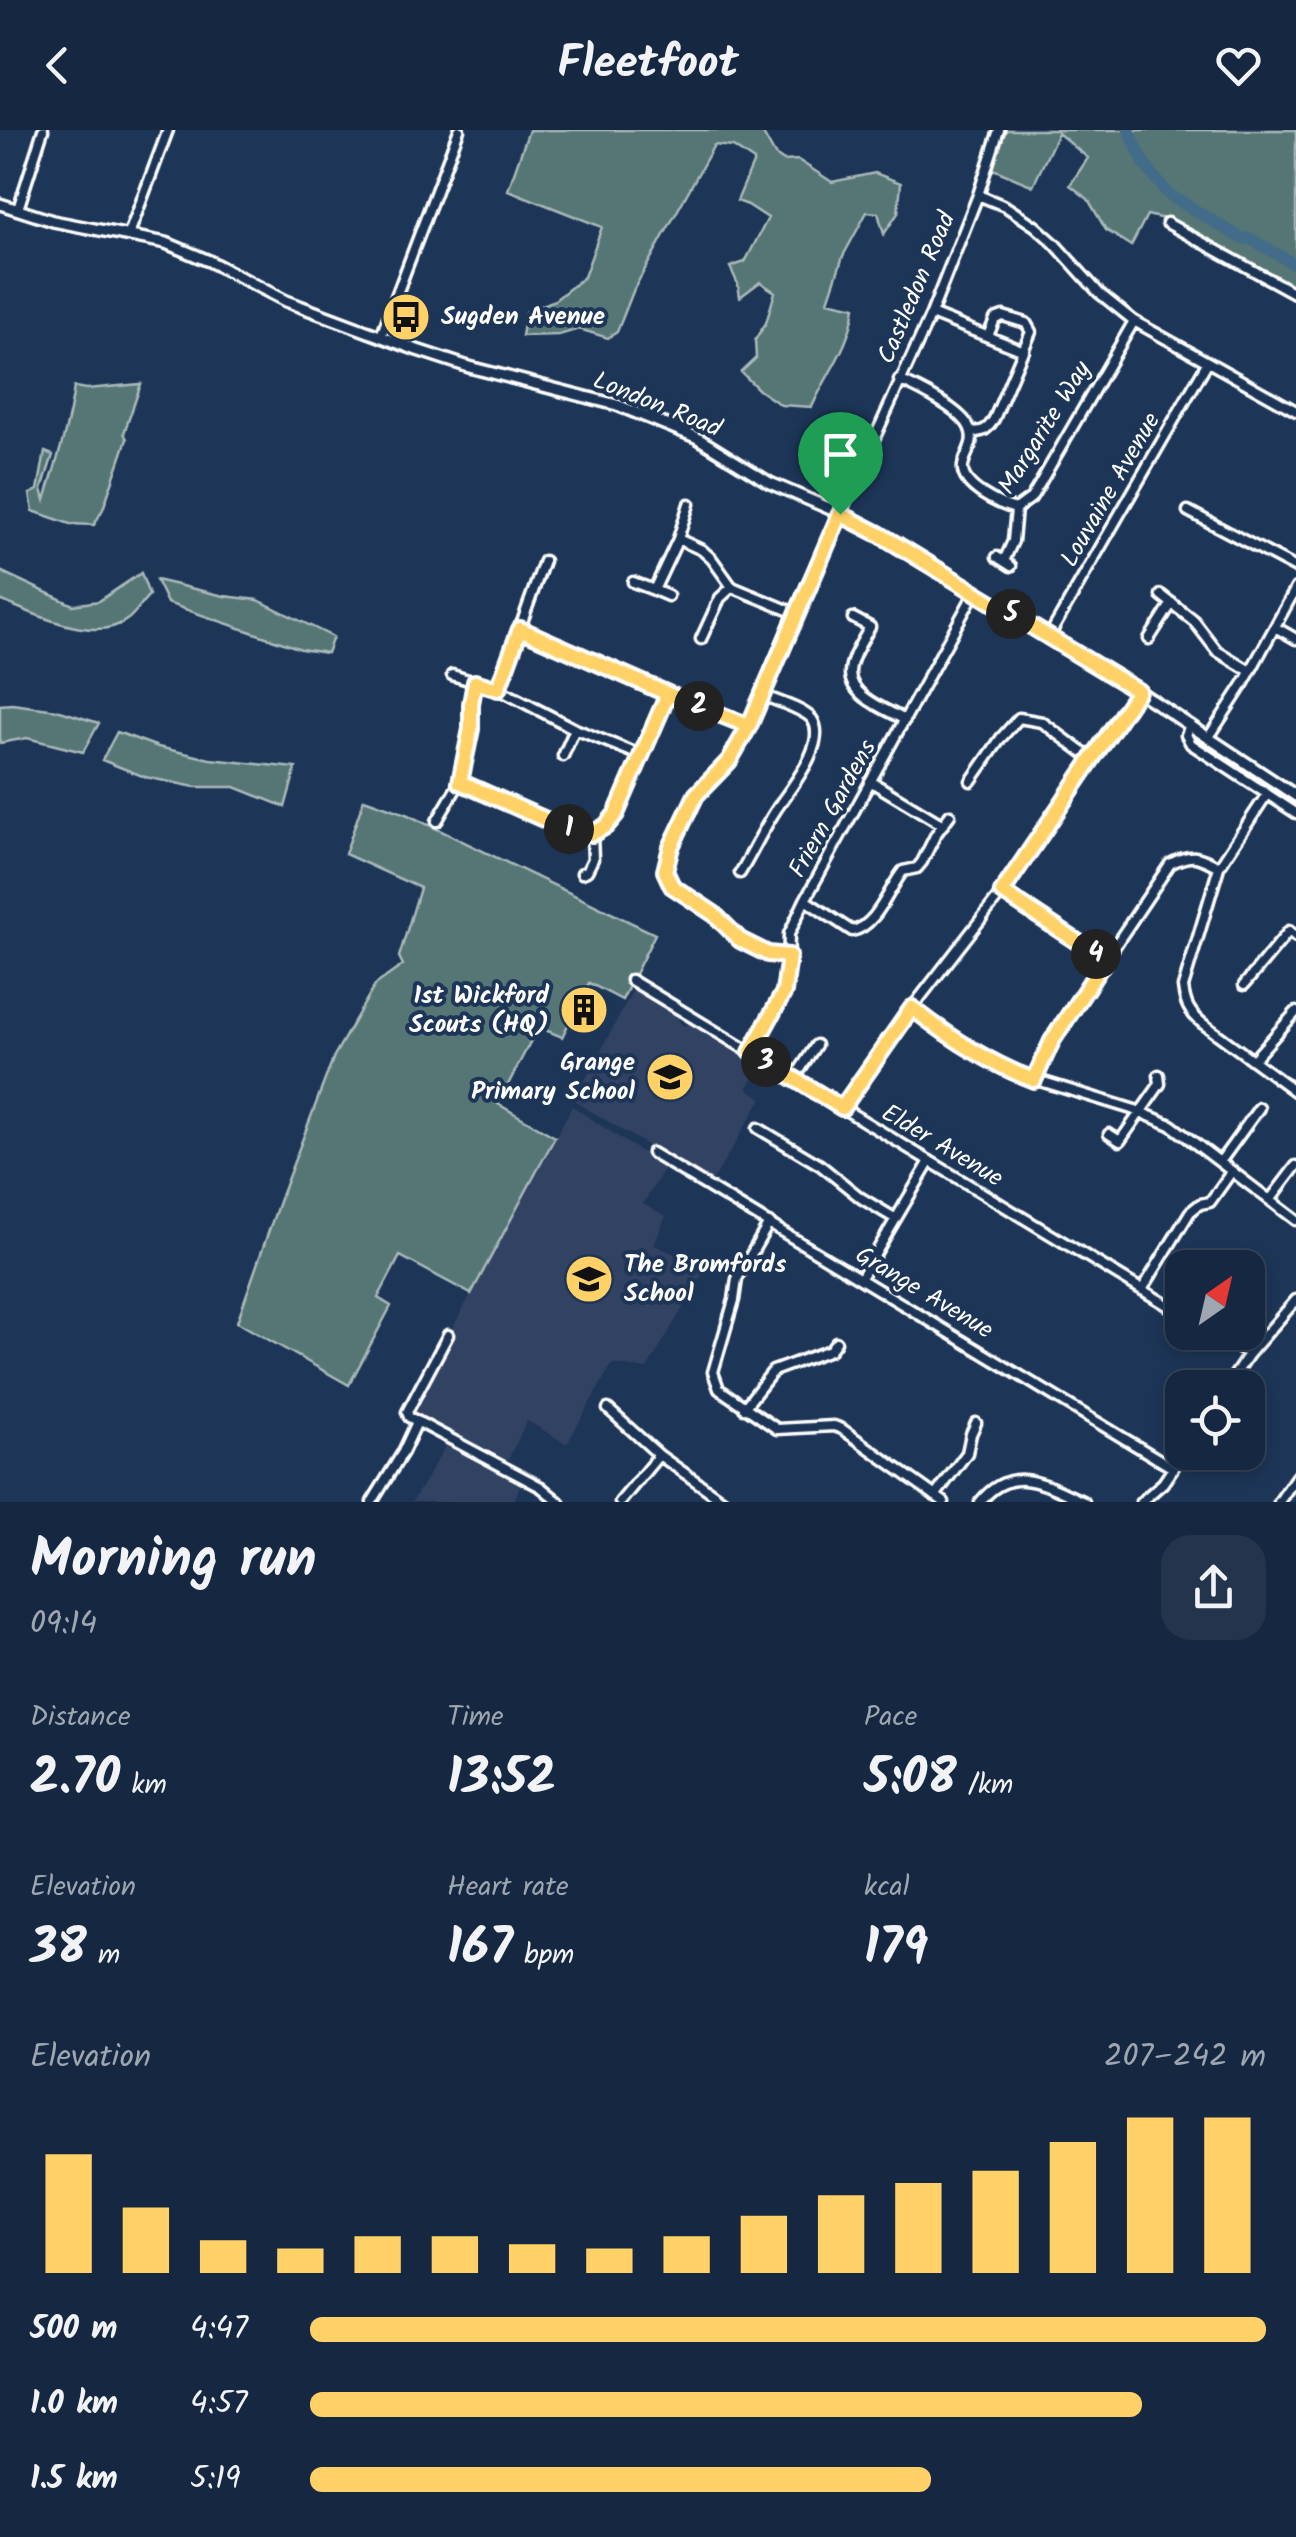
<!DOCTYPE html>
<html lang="en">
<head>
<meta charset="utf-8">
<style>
	body { margin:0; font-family:Kalam,sans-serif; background:#23344c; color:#f1f3f6; height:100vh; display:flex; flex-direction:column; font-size:38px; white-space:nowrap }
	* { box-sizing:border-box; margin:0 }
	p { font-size:32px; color:#9ea6b1 }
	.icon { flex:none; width:55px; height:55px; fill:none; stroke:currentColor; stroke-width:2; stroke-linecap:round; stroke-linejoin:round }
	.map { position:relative; height:1372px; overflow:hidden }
	.details { display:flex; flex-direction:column; background:#162841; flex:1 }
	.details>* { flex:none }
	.needle { width:65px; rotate:34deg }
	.tools { position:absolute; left:1165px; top:1120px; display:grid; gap:20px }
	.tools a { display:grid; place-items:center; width:100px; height:100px; border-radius:20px; background:#162841; box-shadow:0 5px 15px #0003,0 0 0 2px #35445a; font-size:50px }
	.pin { position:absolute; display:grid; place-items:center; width:85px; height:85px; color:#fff; margin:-102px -42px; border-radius:50% 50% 50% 0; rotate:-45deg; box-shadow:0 0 10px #0007 }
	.pin .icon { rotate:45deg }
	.km { position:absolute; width:50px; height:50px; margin:-25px; border-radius:50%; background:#222; color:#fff; font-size:28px; line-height:50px; text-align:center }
	.round { display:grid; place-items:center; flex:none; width:105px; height:105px; border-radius:30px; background:#23344c }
	.summary { display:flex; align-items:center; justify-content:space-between; height:170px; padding:0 30px }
	h1 { font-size:55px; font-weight:600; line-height:75px }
	.stats { display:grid; grid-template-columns:repeat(3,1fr); gap:15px; height:170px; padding:10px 30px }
	.stats div { display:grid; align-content:center }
	.stats b { font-size:50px; font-weight:600 }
	.stats small { font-size:28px; font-weight:400 }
	.stats p { font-size:28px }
	.chart { height:280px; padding:20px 30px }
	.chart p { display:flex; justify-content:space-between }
	.chart svg { width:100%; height:180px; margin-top:10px; stroke:#ffd166; stroke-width:6 }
	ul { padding:0 30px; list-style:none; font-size:32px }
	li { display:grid; grid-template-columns:160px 120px 1fr; align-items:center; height:75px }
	li i { height:25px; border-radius:12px; background:#ffd166 }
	header { display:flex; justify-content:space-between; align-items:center; height:130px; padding:0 30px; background:#162841; font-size:45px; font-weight:600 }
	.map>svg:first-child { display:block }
	.built { fill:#324263 }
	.green { fill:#567574; stroke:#aababa; stroke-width:2.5 }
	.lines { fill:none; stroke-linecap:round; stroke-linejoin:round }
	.river { stroke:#426c89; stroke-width:12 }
	.minor-casing { stroke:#fff; stroke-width:15 }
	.major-casing { stroke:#fff; stroke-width:16 }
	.minor { stroke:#1d3557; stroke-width:8 }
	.major { stroke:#1d3557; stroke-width:9 }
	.route-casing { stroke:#fff; stroke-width:20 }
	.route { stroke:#ffd166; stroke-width:12 }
	.labels { text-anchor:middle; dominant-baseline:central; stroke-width:8; stroke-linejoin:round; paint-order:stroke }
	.street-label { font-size:25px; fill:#fff; stroke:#1d3557 }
	.poi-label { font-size:25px; font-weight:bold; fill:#fff; stroke:#1d3557; text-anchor:start }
</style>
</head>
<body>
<header><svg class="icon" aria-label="back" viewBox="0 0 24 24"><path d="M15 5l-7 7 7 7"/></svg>Fleetfoot<svg class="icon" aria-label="heart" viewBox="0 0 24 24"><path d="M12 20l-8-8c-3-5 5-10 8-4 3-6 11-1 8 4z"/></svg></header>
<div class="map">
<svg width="1296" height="1372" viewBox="0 0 1296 1372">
	<rect width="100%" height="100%" fill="#1d3557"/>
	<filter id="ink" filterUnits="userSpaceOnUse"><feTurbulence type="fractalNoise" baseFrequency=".01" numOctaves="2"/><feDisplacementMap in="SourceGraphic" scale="20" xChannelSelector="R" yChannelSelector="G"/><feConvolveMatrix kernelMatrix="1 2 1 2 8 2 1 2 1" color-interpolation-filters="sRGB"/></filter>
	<g filter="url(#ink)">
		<path class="built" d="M634,858L677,885L680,893L684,896L690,893L762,936L747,958L762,968L711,1054L579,974L575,969Z
			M572,976L665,1038L643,1074L666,1086L654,1115L696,1133L698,1131L708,1135L647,1239L612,1234L567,1314L527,1291L508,1330L409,1279Z
			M446,1315L520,1355L514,1372H412Z"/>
		<path class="green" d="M529,0H761L775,25L784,31L798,30L832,52L875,43L901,53L898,83L884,104L878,83L867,82L843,126L828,171L855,177C849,219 829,239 812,277L781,275L759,260L741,242L756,228L755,210L766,193L775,162L760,152L740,167L738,154L730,137L745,132L768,88L748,75L737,71L754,31L733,17L714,15L634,159L617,202L608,208L579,199L559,205L522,206L526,182L555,170L584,147L602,97L508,60Z
			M1002,0H1296V160L1168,90L1147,85L1131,116L1106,100L1088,69L1070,55L1088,28L1058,3L1033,56L993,39Z
			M141,254L124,303L127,309L103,379L94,395L70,394L33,381L30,364L38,360L45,322L53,325L42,359L45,370C56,333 69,295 74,257L87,259Z
			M0,441L73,475L99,471L141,443L149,465C142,472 136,483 128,489C96,515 34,484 0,470Z
			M156,450L224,466L258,470L333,507L327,523L301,519L167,473Z
			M12,574L57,580L99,593L83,622L27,608L0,613V575Z
			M117,602L158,617L210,629L296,638L285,677L235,657H195L145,647L102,630Z
			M364,669L406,684L655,804L622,870L589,853L562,907L538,897L498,974L555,1007L471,1164L400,1126L378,1168L391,1176L349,1255L237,1192L281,1066L334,926L375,855L403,835L399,827L420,758L345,724Z"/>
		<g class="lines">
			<path class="river" d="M1129,0L1145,35L1168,64L1241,108L1251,109L1296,135"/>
			<g class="minor-casing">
				<path id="minor" d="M978,65L1005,76L1035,96L1054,113L1099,163L1134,191L1296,281
					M18,79L43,0
					M1167,93L1296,164
					M129,104L168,0
					M931,184L1024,221
					M381,206L459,0
					M899,250C917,258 963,280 970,299C976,314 965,323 963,336C960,357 1000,375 1016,379
					M972,302C984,302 988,299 994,289L1031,202L1026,193L1003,186L995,189L988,206
					M1016,379L1031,368L1039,355L1134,191
					M1188,381L1296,438
					M678,409L702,420L712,429L732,457L795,483
					M997,427L1011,436
					M1004,431L1013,411L1016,379
					M633,452L654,460
					M1161,465L1194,491L1217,521L1250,541
					M668,466L654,460L678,409L689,374
					M853,488L870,497C863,510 850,528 850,543C850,567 888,580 905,590
					M1275,497L1296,509
					M520,499L667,564L749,596L795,483L931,184L978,65L999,0
					M1048,508L1207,233
					M701,509L720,468L732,457
					M1149,509L1172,473
					M452,545L498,559L575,599L640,625
					M498,559L544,431
					M1190,595L1186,605L1191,614L1296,683
					M749,596L729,631L696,665L671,717L665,741L672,756L714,784L740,809L768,824L789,825
					M1209,607L1244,553L1296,458
					M563,626L575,599
					M870,651L943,695
					M971,651L1001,608L1019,588L1042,592L1092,629
					M460,652L557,695L592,704L606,696L615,684L667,564
					M1267,664L1219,737L1183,857C1185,874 1189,882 1202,893L1296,962
					M437,691L460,652L471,599V574L475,553
					M582,743L587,741L593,729L592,704
					M740,743C754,720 765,695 780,674C793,655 828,612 812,589C804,579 774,570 762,565
					M1002,762L1105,829
					M805,770L852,801C877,796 888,760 903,741L917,738L922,732L936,704L950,685
					M631,850L1182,1184
					M1244,855L1289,801L1296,807
					M912,878L947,905L1011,942L1135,980L1171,995L1296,1090
					M751,922L784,862L788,843L789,804L805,770L975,462
					M1253,930L1296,882
					M794,949L816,915
					M1033,950L1051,911L1170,734C1192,722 1198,726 1219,737
					M842,978L912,878L1002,762L1138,561
					M758,998L820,1035L861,1068L896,1089
					M1109,1004L1120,1011L1160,954L1159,945
					M652,1023L1173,1338
					M1220,1032L1259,978
					M1271,1069L1296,1036
					M769,1093L737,1149L734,1170L713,1242L719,1259L777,1299L834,1296L842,1299L944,1372
					M861,1148L930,1031
					M1142,1160L1190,1082L1200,1074L1210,1072L1232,1041
					M1213,1202L1249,1224
					M448,1205L407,1282L409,1287L541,1357L559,1372
					M1226,1258L1249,1224L1296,1170
					M744,1278L773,1241L830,1220L836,1212
					M608,1279L659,1325
					M935,1366L967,1323L971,1304L976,1293
					M372,1372L403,1322L417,1292
					M620,1372L659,1325L725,1372
					M980,1372C1013,1332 1045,1355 1084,1372
					M1141,1372L1163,1353L1184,1322
					M1279,1372L1296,1347"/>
			</g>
			<g class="major-casing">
				<path id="major" d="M0,74L53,91L166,113L209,131L286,171L417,220L469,237L617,275L696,307L770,353L840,383L879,404L1138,561L1296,666"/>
			</g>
			<use href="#minor" class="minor"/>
			<use href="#major" class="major"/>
		</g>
	</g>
	<g class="lines" filter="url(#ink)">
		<g class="route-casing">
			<path id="route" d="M840,384L749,596L668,564L616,684L606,696L592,704L557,695L460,652L471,599V574L475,552L498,559L520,499L668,564L749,596L729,631L696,665L671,717L665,741L672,756L714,784L740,810L768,824L789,826L784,862L751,922L842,978L912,878C949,907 989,934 1034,950L1052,911L1105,830L1002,762L1138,561L879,404L840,384"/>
		</g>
		<use href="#route" class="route"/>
	</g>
	<defs>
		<g id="bus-disc" transform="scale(2.5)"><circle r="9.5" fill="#ffd166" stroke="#1d3557"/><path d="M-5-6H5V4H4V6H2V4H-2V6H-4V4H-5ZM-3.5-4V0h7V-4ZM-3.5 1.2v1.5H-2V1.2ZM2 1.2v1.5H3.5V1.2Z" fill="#111"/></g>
		<g id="building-disc" transform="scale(2.5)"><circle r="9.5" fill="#ffd166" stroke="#1d3557"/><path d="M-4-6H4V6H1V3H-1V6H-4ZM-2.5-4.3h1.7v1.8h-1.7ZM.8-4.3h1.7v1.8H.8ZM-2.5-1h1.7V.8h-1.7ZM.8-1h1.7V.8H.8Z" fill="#111"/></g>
		<g id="school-disc" transform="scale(2.5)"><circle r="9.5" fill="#ffd166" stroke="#1d3557"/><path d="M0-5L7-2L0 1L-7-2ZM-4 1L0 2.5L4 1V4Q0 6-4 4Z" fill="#111"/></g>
	</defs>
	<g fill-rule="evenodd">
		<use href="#bus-disc" x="406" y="187"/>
		<use href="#building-disc" x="584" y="880"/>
		<use href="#school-disc" x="670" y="947"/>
		<use href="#school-disc" x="589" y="1149"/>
	</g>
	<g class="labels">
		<g class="street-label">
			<text transform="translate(917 158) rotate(-67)">Castledon Road</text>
			<text transform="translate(657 275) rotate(22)">London Road</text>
			<text transform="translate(1045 298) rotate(-58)">Margarite Way</text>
			<text transform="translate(1111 360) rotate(-60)">Louvaine Avenue</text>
			<text transform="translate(833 679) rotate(-61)">Friern Gardens</text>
			<text transform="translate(942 1016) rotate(31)">Elder Avenue</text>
			<text transform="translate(924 1163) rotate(31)">Grange Avenue</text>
		</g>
		<g class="poi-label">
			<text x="441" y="187">Sugden Avenue</text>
			<text x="549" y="866" text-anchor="end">1st Wickford<tspan x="549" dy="29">Scouts (HQ)</tspan></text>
			<text x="635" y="933" text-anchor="end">Grange<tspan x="635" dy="29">Primary School</tspan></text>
			<text x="624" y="1135">The Bromfords<tspan x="624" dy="29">School</tspan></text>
		</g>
	</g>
</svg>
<div class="tools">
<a><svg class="needle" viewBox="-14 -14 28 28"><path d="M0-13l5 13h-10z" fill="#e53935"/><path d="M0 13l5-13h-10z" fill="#9ea6b1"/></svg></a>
<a><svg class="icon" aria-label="locate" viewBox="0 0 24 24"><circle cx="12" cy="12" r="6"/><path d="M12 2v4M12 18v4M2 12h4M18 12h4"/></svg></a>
</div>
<div class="pin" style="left:840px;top:384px;background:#1e9e55"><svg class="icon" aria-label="arrive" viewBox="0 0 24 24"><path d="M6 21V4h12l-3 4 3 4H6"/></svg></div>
<b class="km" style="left:569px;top:699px">1</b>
<b class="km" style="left:699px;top:576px">2</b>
<b class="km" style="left:766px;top:932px">3</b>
<b class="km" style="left:1096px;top:824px">4</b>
<b class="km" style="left:1011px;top:484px">5</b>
</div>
<section class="details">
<div class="summary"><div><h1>Morning run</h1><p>09:14</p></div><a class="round"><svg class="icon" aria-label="share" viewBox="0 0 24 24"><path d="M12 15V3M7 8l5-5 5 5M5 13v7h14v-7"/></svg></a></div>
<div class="stats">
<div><p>Distance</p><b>2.70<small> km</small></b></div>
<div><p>Time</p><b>13:52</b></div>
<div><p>Pace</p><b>5:08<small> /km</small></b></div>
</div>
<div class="stats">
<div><p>Elevation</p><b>38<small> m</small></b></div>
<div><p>Heart rate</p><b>167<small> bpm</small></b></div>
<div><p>kcal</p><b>179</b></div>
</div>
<div class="chart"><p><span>Elevation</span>207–242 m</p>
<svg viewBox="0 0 160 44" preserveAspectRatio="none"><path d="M5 44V15M15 44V28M25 44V36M35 44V38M45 44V35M55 44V35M65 44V37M75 44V38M85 44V35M95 44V30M105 44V25M115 44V22M125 44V19M135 44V12M145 44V6M155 44V6"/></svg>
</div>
<ul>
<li><b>500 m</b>4:47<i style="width:100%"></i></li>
<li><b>1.0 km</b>4:57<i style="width:87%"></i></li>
<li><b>1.5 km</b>5:19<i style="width:65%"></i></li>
</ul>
</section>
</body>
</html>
